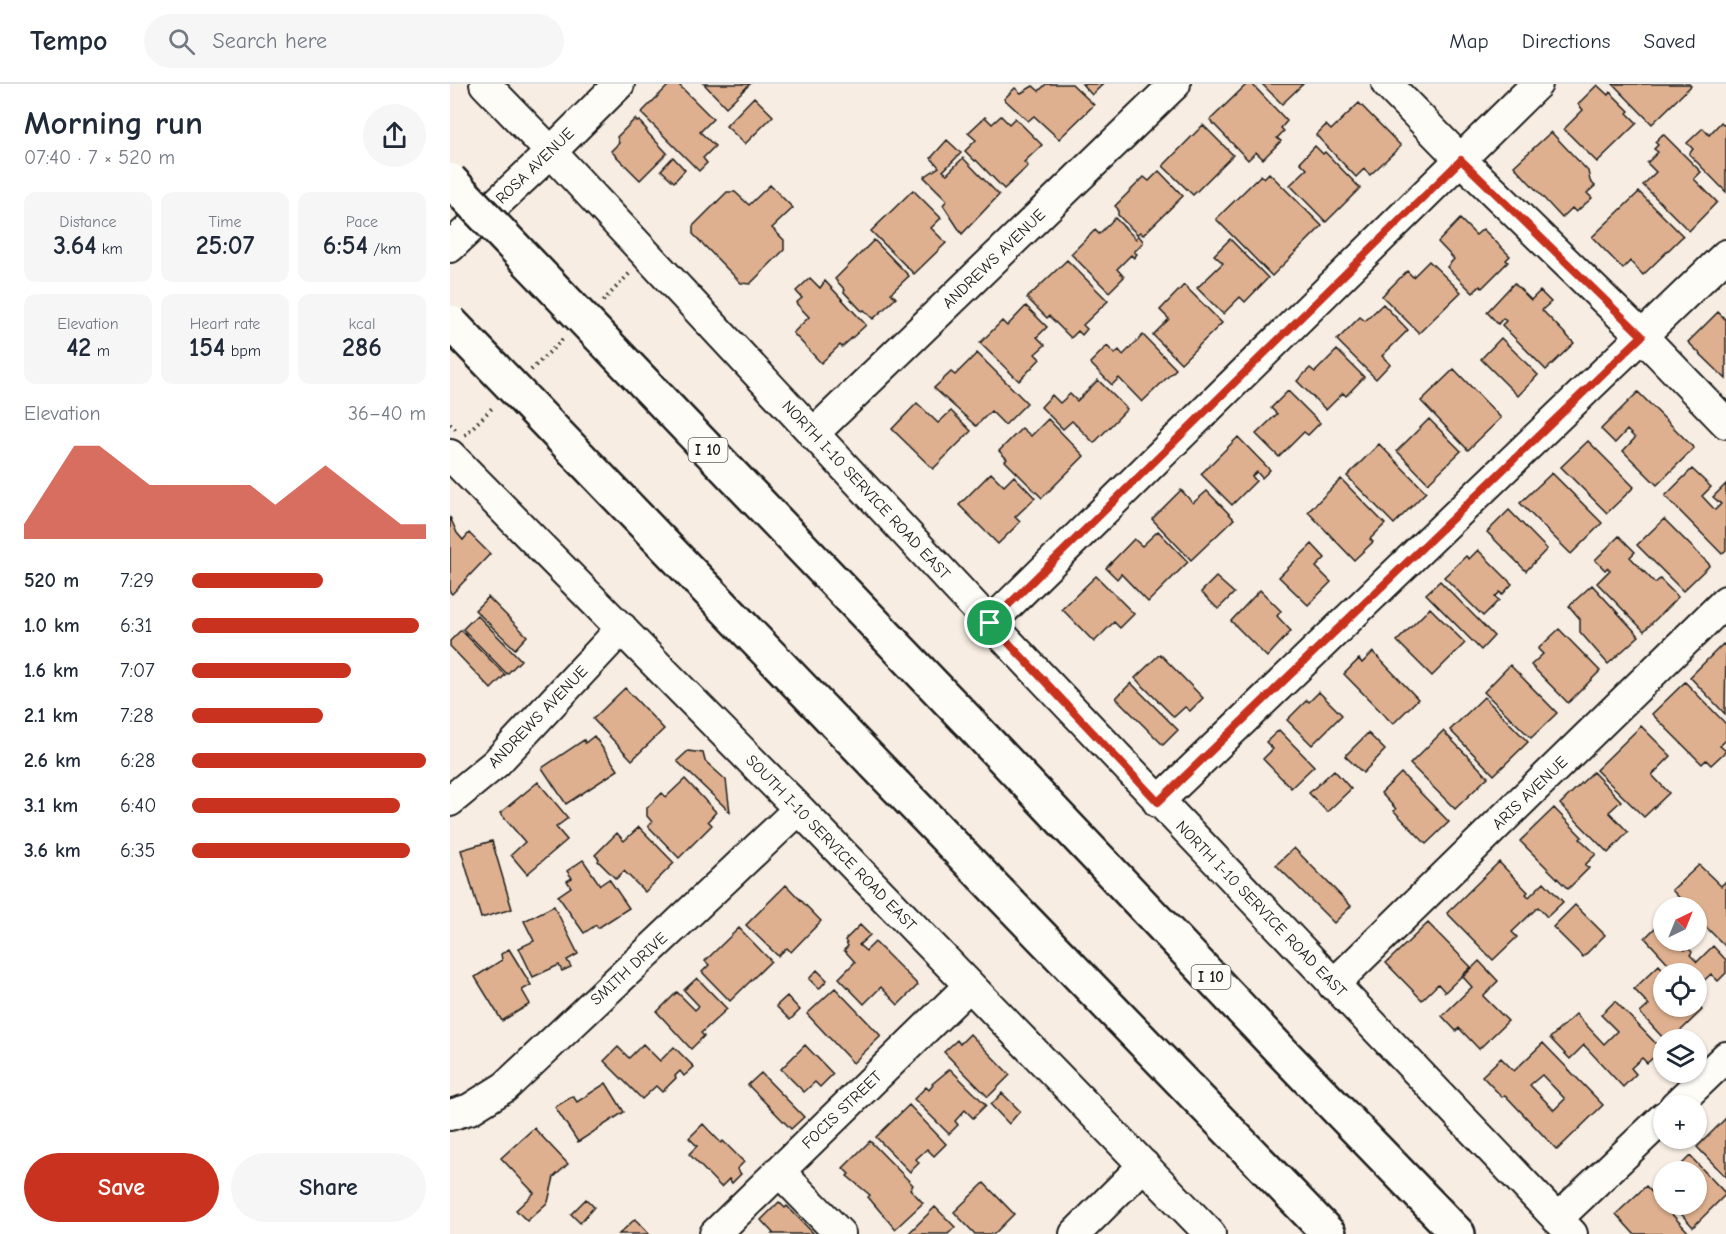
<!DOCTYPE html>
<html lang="en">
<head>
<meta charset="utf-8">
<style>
	body { margin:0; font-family:"Comic Neue",sans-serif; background:#f6f6f7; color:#1f2937; height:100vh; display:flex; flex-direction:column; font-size:22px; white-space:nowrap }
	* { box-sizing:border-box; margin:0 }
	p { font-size:20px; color:#747a83 }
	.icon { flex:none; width:33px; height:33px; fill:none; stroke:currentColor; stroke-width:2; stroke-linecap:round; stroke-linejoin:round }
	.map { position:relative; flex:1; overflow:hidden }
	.side { display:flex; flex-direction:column; background:#fff; width:450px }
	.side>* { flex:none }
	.needle { width:39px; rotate:43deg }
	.controls { position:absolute; left:1203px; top:813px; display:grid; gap:12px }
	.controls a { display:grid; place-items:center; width:54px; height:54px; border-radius:50%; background:#fff; box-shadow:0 2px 4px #0004; font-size:30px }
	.pin { position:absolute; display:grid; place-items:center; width:51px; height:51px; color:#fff; margin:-26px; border:3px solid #fff; border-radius:50%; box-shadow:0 2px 6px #0007 }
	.round { display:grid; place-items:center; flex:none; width:63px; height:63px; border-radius:32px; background:#f6f6f7 }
	.summary { display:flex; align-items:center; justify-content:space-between; height:102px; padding:0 24px }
	h1 { font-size:33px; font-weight:600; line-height:45px }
	.metrics { display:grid; grid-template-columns:repeat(3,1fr); gap:9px; height:102px; padding:6px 24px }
	.metrics div { display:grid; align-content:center; border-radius:12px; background:#f6f6f7; text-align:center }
	.metrics b { font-size:26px; font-weight:600 }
	.metrics small { font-size:16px; font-weight:400 }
	.metrics p { font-size:16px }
	.chart { height:168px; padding:12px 24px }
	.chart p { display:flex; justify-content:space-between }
	.chart svg { width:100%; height:108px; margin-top:6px; fill:#c8321e; opacity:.7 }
	.primary-button { display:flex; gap:12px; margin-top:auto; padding:12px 24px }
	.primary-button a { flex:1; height:69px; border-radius:36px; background:#c8321e; color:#fff; font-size:24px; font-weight:600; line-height:69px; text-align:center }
	.primary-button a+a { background:#f6f6f7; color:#1f2937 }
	ul { padding:0 24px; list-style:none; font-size:20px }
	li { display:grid; grid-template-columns:96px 72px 1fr; align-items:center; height:45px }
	li i { height:15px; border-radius:8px; background:#c8321e }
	header { display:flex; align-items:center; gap:36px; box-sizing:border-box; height:84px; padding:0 30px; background:#fff; border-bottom:2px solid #e0e1e3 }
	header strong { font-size:28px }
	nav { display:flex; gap:33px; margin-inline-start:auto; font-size:21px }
	.search { width:420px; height:54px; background:#f6f6f7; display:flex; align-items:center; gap:15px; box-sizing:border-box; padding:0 21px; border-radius:33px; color:#747a83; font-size:22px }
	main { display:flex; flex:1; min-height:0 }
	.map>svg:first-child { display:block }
	.building { fill:#deb08f; stroke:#1c1c1c; stroke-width:1.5; fill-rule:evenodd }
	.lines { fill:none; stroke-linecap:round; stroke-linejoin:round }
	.minor-casing { stroke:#1c1c1c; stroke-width:34 }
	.highway-casing { stroke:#1c1c1c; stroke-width:38 }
	.path { stroke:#1c1c1c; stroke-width:4; stroke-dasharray:1.5 4.5; stroke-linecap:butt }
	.minor { stroke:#fdfcf7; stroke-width:30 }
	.highway { stroke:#fdfcf7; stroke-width:33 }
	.highway-bridge-casing { stroke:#1c1c1c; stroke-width:38; stroke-linecap:butt }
	.highway-bridge { stroke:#fdfcf7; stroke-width:33 }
	.route-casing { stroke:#fff; stroke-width:12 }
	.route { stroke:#c8321e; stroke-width:8 }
	.labels { text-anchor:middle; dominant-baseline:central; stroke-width:4.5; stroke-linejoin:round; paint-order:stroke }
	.shield { fill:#fdfcf7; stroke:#605f5e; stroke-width:1.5 }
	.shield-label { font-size:15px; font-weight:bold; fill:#1c1c1c }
	.street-label { font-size:16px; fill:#1c1c1c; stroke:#fdfcf7 }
</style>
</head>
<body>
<header>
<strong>Tempo</strong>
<div class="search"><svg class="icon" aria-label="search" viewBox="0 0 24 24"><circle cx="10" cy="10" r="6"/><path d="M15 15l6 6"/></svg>Search here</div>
<nav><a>Map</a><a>Directions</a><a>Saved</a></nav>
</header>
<main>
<section class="side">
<div class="summary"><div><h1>Morning run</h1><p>07:40 · 7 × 520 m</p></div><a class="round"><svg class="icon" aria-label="share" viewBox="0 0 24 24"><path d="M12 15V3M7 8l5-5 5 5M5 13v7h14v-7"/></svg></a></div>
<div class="metrics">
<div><p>Distance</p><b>3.64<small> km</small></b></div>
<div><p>Time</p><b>25:07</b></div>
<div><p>Pace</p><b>6:54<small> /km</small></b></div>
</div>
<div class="metrics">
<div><p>Elevation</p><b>42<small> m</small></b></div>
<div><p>Heart rate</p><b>154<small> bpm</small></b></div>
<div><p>kcal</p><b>286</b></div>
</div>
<div class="chart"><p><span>Elevation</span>36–40 m</p>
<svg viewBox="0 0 160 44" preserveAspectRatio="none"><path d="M0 44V38L10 22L20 6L30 6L40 14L50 22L60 22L70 22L80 22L90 22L100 30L110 22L120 14L130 22L140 30L150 38L160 38V44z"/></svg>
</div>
<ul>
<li><b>520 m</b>7:29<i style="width:56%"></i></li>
<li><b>1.0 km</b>6:31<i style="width:97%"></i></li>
<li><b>1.6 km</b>7:07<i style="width:68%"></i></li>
<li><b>2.1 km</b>7:28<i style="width:56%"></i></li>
<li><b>2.6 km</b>6:28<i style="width:100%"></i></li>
<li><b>3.1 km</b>6:40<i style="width:89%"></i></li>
<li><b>3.6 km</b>6:35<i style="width:93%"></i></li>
</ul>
<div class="primary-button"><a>Save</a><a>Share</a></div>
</section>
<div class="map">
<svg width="1276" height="1150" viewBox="0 0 1276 1150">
	<rect width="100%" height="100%" fill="#f7ede2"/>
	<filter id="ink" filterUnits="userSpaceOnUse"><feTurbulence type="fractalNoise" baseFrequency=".0167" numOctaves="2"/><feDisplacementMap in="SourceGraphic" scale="12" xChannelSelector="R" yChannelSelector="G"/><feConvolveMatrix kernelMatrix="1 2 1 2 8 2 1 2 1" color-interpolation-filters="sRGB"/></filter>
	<g filter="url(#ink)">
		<path class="building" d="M220,0H228L263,35L250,48L265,62L253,74L257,79L249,87L191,29Z
			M254,0H300L276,23Z
			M596,0H622L644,21L609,55L584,32L578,37L554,15L565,4L571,9L583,2L589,7Z
			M632,0H653L642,11Z
			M797,0H802L837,37L831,44L834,47L827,54L831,57L813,75L806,68L798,76L760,36Z
			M812,0H853L832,20Z
			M1163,0H1239L1241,2L1202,40Z
			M1147,1L1158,11L1160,8L1179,27L1177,29L1187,39L1147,78L1114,45L1133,26L1128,20Z
			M304,13L323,32L295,60L276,42Z
			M909,19L951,62L920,91L914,85L906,93L866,51L876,41L881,46Z
			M551,32L559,40L565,34L592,61L574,78L578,82L554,105L526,76L525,77L515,67L526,56L518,49L535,33L542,40Z
			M185,35L187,38L189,37L197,46L196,47L217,69L190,96L161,67L169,59L167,53Z
			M1271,38L1276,43V108L1239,70L1243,65L1237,59L1253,44L1259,51Z
			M753,41L783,71L743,111L713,82Z
			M1101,48L1138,87L1140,97L1145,102L1137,109L1142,114L1126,128L1122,124L1112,134L1064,82Z
			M1213,50L1251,88L1244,95L1267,118L1239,147L1193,101L1206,88L1197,79L1208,68L1204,65L1208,61L1205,58Z
			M497,56L511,69L493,87L497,90L513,74L549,111L512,150L493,121L497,116L474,93L489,83L481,74Z
			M865,62L873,70L875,68L910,104L876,138L840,101L857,85L850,78Z
			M223,73L235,86L224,98L211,86Z
			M709,87L733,112L693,151L690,148L687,150L668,131V125L665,122L694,93L699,97Z
			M819,89L872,142L822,192L766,135L811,91L814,94Z
			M320,101L343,124L322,144L334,156V166L300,200L291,199L243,150V142L277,108H285L299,121Z
			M463,106L491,134L481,144L496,159L464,190L421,147Z
			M1189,108L1233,152L1193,191L1180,177L1173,185L1142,153Z
			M665,134L686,155L688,151L693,157V159L684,168L687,170L684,174L681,171L667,185L674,193L659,208L621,170L645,146L649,150Z
			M1010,135L1026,151L1033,145L1060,172L1056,176L1058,178L1032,204L1030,202L1023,209L997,183L1004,175L988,158Z
			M780,155L818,194L795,218L790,213L773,230L747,204L773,179L764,171Z
			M424,156L459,192L441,209L446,214L423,235L414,226L412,227L394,208L395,206L385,195Z
			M617,176L658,217L633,241L637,245L632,251L628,247L621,254L599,232L597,234L577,214Z
			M979,177L1011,208L969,249L932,212L957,187L963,193Z
			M360,194L370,204L375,197L416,241L392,263L390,261L371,279L343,249L359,233L346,219L352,214L346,207Z
			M1064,199L1081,216L1090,207L1101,218L1092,226L1124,259L1096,286L1052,241L1056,237L1053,234L1048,240L1037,228Z
			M734,201L772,239L731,279L703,251L719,235L710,226Z
			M933,220L958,246L932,272L940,280L926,295L887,256L910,233L915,237Z
			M576,222L597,243L587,253L595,261L585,270L590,275L569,297L530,259L552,237L557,242Z
			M1268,228L1276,236V295L1238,258Z
			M693,251L726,285L692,318L669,294L662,301L640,279L657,262L665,270L669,266L673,271Z
			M1051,254L1088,291L1068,312L1031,275Z
			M887,266L914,293L896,312L893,309L876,326L847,297L860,284L865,288Z
			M527,269L577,319L555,341L541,327L526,342L484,304L501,288L505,291Z
			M1004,285L1051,334L1018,366L971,317Z
			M648,296L677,325L644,359L622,337L613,345L591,323L602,311L610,319L620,310L627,317Z
			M838,307L870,339L858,351L854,348L829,373L806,350L827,330L821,324Z
			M1188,308L1244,364L1207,401L1173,367L1185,354L1177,346L1165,359L1151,345Z
			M467,319L488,339L501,327L521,347L483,385L442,345Z
			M598,335L634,372L592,414L555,377L557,375L549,367L572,344L581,352Z
			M979,335L1011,367L978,399L947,367Z
			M788,353L820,386L812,394L807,388L802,392L806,397L782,421L751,390Z
			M1138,357L1184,403L1157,429L1111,383Z
			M929,360L976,408L944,440L897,392Z
			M1242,385L1261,403L1252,412L1265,426L1271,420L1263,413L1276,400V466L1272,470L1215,412Z
			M541,389L554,402L564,392L585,414L565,433L570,438L548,460L509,421Z
			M1102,389L1152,439L1121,470L1070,419Z
			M891,395L935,440L920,455L923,458L904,476L858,428Z
			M731,406L743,419L757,407L784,435L741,476L702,435Z
			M1059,426L1097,465L1076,487L1037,448Z
			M0,433L7,449L13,456L19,449L40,470L2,510L0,508Z
			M1214,435L1260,481L1233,507L1187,461Z
			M708,447L738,478L698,518L671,490L667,495L656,484L684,455L692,462Z
			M1169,452L1185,468L1180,473L1205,499L1210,495L1228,513L1194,547L1147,499L1160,486L1157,484L1155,486L1145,476Z
			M862,460L875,474L866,483L881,498L858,521L829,493Z
			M1028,466L1062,500L1052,511L1050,508L1045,513L1049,516L1033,532L994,493L1016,472L1019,475Z
			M646,492L684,530L670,544L664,538L644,558L612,525Z
			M766,493L784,509L768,525L751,508Z
			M990,497L1044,552L1031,566L976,510Z
			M1142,501L1189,552L1158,580L1130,548V535L1119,522Z
			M810,506L831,527L827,532L841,547L817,573L781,537Z
			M38,513L77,552L65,565L25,526Z
			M980,524L1015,559L982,592L947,557Z
			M27,531L71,576L57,590L13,545Z
			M1109,545L1150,587L1118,619L1081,581L1093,570L1088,565Z
			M11,546L55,591L41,605L0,562V557Z
			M1273,560L1276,563L1275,630L1240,593Z
			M923,568L968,615L943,640L894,590L909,575L912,579Z
			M710,570L753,614L740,627L735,623L724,633L685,594Z
			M1060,581L1107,629L1081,654L1034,608Z
			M1235,598L1276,640V656L1270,662L1276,667L1261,681L1256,676L1252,680L1202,630Z
			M681,599L728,646L713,661L666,614Z
			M175,604L214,645L182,676L143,635Z
			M869,608L892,631L862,661L837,636L857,616L859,618Z
			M1034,613L1078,658L1044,691L1000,646Z
			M1191,642L1221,672L1202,691L1219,709L1194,733L1146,686Z
			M829,646L864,682L841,704L813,675L823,665L816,658Z
			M993,647L1038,693L1005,725L960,680Z
			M918,649L935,666L913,689L895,672Z
			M144,652L168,686L116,720L92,684L134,656L135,659Z
			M238,667L253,669L255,677L276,696L280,728L227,677Z
			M884,686L901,705L877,728L859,709Z
			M1143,688L1171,717L1159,728L1178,748L1158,769L1110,720Z
			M951,689L999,738L976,760L944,727L946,725L931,709Z
			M235,695L266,728L258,737L262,741L229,774L198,742L202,738L197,732V724L212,709L216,713Z
			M88,698L118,734L106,743L117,756L77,790L61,771L75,758L50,729Z
			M1104,724L1132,753L1130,755L1146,770L1135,781L1139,784L1118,805L1070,757Z
			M189,743L224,779L195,808L174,787L166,795L148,777L149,775L145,771L167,749L174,757Z
			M42,757L62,825L31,834L11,766Z
			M844,764L901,822L884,839L826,781Z
			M133,776L150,801L159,795L179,824L148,844L146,841L134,849L108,812L121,803L117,797L122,794L117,787Z
			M1049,778L1078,808L1076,810L1079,813L1094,798L1113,818L1097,833L1088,823L1062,848L1067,853L1043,876L997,829Z
			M1249,781L1271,802L1276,797V863L1246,833V824H1243L1240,821L1238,823L1222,806Z
			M336,801L371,837L341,868L337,864L328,872L296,841Z
			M1125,821L1155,851L1133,873L1103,843Z
			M104,822L128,870L117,876L121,883L112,887L109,881L83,893L69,864L84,857L74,837Z
			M1212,837L1214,856H1231L1232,858L1230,861L1235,866L1238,864L1242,868L1240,871L1247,878L1263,862L1276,876V889L1268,897L1261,890L1246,904V890H1228L1195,854Z
			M978,839L1021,883L995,908L988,900L972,916L936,879Z
			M410,841L420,851L409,861L416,867L425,858L468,901L448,921L431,903L414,920L389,894L405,878L394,866L398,862L395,856Z
			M289,844L321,877L280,917L252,888L259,881L255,877Z
			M59,865L81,901L72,906L80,920L52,937L25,893L52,876L51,870Z
			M1029,877L1048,897L1033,912L1058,937L1029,965L1009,944L1006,947L992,932L1022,903L1013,893Z
			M1209,881L1217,890H1214V922H1246V920L1252,926L1221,956H1215L1190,929L1199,921L1184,905Z
			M367,886L377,896L369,905L359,895Z
			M247,894L277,925L251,949L254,952L241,965L207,928L227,908L245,926L249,922L234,906Z
			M385,904L431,952L403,979L357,930Z
			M337,912L350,926L340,936L326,922Z
			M1165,917L1212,966L1197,979L1192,974L1181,984L1186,990L1173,1003L1134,961L1120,975L1100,954L1126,930L1154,960L1167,947L1151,931Z
			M520,950L560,991L538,1013L494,968L507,956L510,960Z
			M1093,959L1153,1021L1107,1066L1055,1011L1052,1013L1032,992L1051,974L1064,987ZM1092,991L1115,1015L1104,1026L1080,1001Z
			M193,960L210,977L224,963L244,983L234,992L230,987L225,992L226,994L212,1008L206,1002L192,1015L154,977L168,963L179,974Z
			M355,961L383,990L370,1003L365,998L354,1008L331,985Z
			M500,985L536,1021L523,1034L515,1026L505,1037L508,1041L499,1050L464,1015L476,1003L479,1006L483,1001L482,1000Z
			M311,989L354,1033L341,1045L298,1001Z
			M156,999L174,1028L128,1058L105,1023L123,1012L127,1018Z
			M552,1009L570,1027L559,1040L541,1021Z
			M459,1021L496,1060L484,1072L477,1065L466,1075L469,1079L460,1088L426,1053Z
			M1276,1034V1093L1247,1063Z
			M253,1040L271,1059L273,1057L294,1078L287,1085L291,1090L282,1099L279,1095L271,1103L239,1070L247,1062L239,1054Z
			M84,1044L118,1080L104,1093L98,1118L77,1137L66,1126L84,1109L51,1074Z
			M420,1057L463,1101L460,1105L473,1119L445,1145L418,1113L420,1111L397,1092L399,1090L393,1084Z
			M1240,1072L1276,1110L1243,1143L1222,1120H1246V1088H1224Z
			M1214,1090V1112L1203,1101Z
			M534,1099L564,1130L544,1150H525L504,1128Z
			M1196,1102L1240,1150H1184L1166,1130Z
			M136,1115L144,1123L130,1139L121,1130Z
			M329,1118L335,1124L337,1122L364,1150H322L323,1149L311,1136Z
			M485,1123L505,1143L498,1150H458Z
			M185,1135L199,1150H169Z"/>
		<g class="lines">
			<g class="minor-casing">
				<path id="minor" d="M35,0L101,68L540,539L1122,1150
					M937,0L1011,76L1192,252L1276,339
					M0,163L101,68L169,0
					M363,350L725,0
					M0,371L349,725L760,1150
					M540,539L1087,0
					M0,717L46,679L172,544
					M708,718L1276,171
					M883,901L1276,517
					M1225,1022L1276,973
					M0,1031L20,1025L55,1003L349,725
					M329,1087L390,1150
					M1107,1135L1214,1033
					M265,1150L519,902
					M625,1150L694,1081"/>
			</g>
			<g class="highway-casing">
				<path id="highway" d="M516,635L832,968L1008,1150
					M446,702L879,1150"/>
			</g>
			<path class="path" d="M153,217L179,190
				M81,286L115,253
				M0,340L6,346
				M15,351L44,322"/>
			<use href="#minor" class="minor"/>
			<use href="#highway" class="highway"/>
			<g class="highway-bridge-casing">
				<path id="highway-bridge" d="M0,96L516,635
					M0,238L446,702"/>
			</g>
			<use href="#highway-bridge" class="highway-bridge"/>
		</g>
	</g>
	<g class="lines" filter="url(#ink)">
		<g class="route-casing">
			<path id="route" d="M1011,76L1192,252L708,718L540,539Z"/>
		</g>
		<use href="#route" class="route"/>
	</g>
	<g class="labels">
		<g class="shield">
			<rect x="238.5" y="354" width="39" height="24" rx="4.5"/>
			<rect x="741.5" y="881" width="39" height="24" rx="4.5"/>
		</g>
		<g class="shield-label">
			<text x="258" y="366">I 10</text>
			<text x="761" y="893">I 10</text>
		</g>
		<g class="street-label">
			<text transform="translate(85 82) rotate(-44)">ROSA AVENUE</text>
			<text transform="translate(544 175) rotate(-44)">ANDREWS AVENUE</text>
			<text transform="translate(416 406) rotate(47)">NORTH I-10 SERVICE ROAD EAST</text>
			<text transform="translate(88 633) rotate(-46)">ANDREWS AVENUE</text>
			<text transform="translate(1080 709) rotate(-44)">ARIS AVENUE</text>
			<text transform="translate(381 759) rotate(46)">SOUTH I-10 SERVICE ROAD EAST</text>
			<text transform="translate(811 825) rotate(46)">NORTH I-10 SERVICE ROAD EAST</text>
			<text transform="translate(179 885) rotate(-43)">SMITH DRIVE</text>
			<text transform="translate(392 1026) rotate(-44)">FOCIS STREET</text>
		</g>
	</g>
</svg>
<div class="controls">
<a><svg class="needle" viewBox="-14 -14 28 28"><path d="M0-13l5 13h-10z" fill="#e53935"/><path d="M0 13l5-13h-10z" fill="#747a83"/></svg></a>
<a><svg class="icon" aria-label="locate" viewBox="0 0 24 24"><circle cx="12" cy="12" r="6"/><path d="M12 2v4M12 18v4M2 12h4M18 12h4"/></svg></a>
<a><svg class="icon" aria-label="layers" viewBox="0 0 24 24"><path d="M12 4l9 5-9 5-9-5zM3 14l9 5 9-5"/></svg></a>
<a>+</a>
<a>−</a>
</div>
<div class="pin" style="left:540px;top:539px;background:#1e9e55"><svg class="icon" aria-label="arrive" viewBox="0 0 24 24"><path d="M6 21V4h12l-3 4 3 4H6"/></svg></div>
</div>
</main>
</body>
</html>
